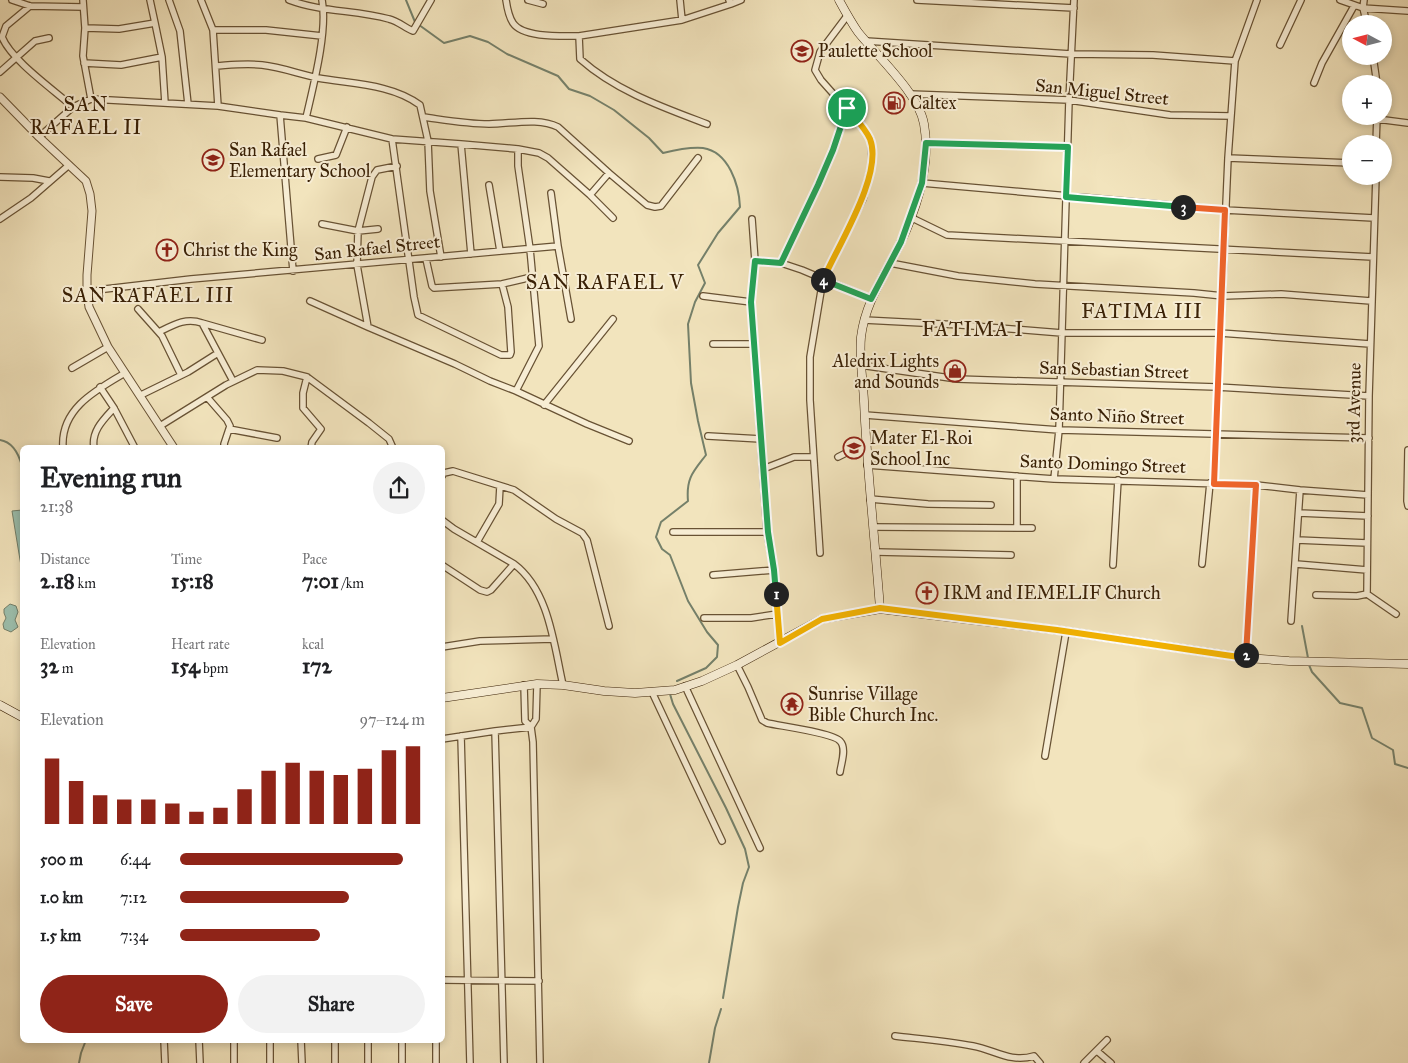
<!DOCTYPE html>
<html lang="en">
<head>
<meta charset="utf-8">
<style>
	body { margin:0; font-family:"IM FELL Great Primer",serif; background:#f2f2f2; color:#202124; height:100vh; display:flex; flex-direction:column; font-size:19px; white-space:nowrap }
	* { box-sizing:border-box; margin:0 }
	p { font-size:16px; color:#757577 }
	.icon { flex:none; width:28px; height:28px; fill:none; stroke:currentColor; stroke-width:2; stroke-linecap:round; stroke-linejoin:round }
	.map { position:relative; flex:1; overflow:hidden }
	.side { position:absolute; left:20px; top:445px; width:425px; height:598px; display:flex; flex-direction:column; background:#fff; border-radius:8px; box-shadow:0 2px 8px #0003 }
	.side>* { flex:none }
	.needle { width:32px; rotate:277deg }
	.buttons { position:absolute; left:1342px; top:15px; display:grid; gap:10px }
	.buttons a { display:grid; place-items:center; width:50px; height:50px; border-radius:50%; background:#fff; box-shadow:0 2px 8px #0003; font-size:25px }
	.pin { position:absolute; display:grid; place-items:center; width:42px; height:42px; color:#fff; margin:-21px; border:2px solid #fff; border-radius:50%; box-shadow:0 1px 5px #0007 }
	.km { position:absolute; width:25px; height:25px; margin:-12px; border-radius:50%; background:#222; color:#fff; font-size:14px; line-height:25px; text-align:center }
	.round { display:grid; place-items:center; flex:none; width:52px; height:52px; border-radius:26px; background:#f2f2f2 }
	.overview { display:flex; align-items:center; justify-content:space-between; height:85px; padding:0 20px }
	h1 { font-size:28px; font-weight:700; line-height:38px }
	.stats { display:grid; grid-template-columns:repeat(3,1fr); gap:8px; height:85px; padding:5px 20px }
	.stats div { display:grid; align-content:center }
	.stats b { font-size:21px; font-weight:700 }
	.stats small { font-size:14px; font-weight:400 }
	.stats p { font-size:14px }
	.chart { height:140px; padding:10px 20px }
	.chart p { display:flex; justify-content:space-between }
	.chart svg { width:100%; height:90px; margin-top:5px; stroke:#8f2418; stroke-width:6 }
	.primary-button { display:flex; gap:10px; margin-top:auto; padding:10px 20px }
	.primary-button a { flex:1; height:58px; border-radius:30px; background:#8f2418; color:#fff; font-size:20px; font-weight:700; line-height:58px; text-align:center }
	.primary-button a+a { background:#f2f2f2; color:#202124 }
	ul { padding:0 20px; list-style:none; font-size:16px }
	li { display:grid; grid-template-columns:80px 60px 1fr; align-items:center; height:38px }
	li i { height:12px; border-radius:6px; background:#8f2418 }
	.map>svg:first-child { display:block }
	.water { fill:#9cbfad; stroke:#75806a }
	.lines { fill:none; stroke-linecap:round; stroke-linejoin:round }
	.stream { stroke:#75806a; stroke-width:2 }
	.minor-casing { stroke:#685234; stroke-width:8 }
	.tertiary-casing { stroke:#685234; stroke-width:9 }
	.secondary-casing { stroke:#3a2106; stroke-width:9 }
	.minor { stroke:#f7edd4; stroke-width:5.5 }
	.tertiary { stroke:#f7edd4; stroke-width:7 }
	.secondary { stroke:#f7edd4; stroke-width:8 }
	.split-1-casing { stroke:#fff; stroke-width:10 }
	.split-2-casing { stroke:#fff; stroke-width:10 }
	.split-3-casing { stroke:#fff; stroke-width:10 }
	.split-4-casing { stroke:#fff; stroke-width:10 }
	.split-5-casing { stroke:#fff; stroke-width:10 }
	.split-1 { stroke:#22a559; stroke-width:6 }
	.split-2 { stroke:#f5b400; stroke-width:6 }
	.split-3 { stroke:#f0652b; stroke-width:6 }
	.split-4 { stroke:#22a559; stroke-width:6 }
	.split-5 { stroke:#f5b400; stroke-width:6 }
	.labels { text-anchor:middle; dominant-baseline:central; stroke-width:4; stroke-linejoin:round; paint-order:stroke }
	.poi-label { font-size:18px; fill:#3a2106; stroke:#f7edd4; text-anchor:start }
	.street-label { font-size:18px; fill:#3a2106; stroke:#f7edd4 }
	.quarter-label { font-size:20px; letter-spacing:1px; fill:#3a2106; stroke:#f7edd4 }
</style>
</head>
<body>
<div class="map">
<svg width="1408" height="1063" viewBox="0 0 1408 1063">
	<rect width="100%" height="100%" fill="#f2e4bd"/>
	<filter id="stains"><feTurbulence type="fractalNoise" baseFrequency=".004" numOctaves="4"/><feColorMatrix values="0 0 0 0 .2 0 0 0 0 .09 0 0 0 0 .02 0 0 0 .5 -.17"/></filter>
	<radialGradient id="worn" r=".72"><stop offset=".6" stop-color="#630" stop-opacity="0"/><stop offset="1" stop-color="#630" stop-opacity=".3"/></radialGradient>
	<path class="water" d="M22,510V572L12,511Z
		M10,604L16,606L18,612L15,620L18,627L11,632L4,629L3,624L6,618L4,613V609Z"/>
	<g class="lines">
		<path class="stream" d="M406,0L415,22L444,43L470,36L488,42L507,54L558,76L569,89L590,96L614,110L649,138L663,153C675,150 690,147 703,148C729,152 739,185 740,207L718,233L698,265L705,283L695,302L688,324L691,383L698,421L706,455C693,472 686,478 688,501L661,522L656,537L662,549L670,555L688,601L707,632L718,645L717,657L706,668L677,681
			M0,440C13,442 19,455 22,466
			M1302,626L1308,658
			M1309,665L1312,672L1340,703L1362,708L1372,738L1393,750L1395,764L1408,768
			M670,694L673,704L726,808L745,849L749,867L743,883L738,907L723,998
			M79,1063L81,1053L86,1040
			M709,1063L715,1028L721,1009"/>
		<g class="minor-casing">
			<path id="minor" d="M12,0L30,6L83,7
				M83,0L85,28L83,56L91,99
				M150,0L155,23
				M169,0L180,31L188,104
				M201,0L213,30L218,106
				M289,0C321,12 356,10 389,19C398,21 405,28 413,31L431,0
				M506,0C507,7 509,17 513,23C523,38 562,36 579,36L682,20L731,4L729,0
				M528,0L543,4
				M680,0L682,20
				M917,0L1074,8
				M1340,0L1363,8L1408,11
				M1364,0L1363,8L1367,24
				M731,4L741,0
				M30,6L6,26L2,37C11,60 54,90 73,107
				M85,28L119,29L155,23L162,57L165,103
				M213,30H266L322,36
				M579,36L580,59C616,91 662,107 707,124
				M866,41L1071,54L1153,55L1235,61
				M1280,45L1301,0
				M1373,56L1377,84
				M84,63L121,65L162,57
				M216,66C231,65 246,63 262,65C281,67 299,74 318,78C352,84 392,84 420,105L428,141L430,191L441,257
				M0,72L35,41L49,38
				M1314,83L1322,63L1354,6
				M910,94L1069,100L1170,115L1231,116
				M280,115L306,118L392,139L414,297L418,315L501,355H510L511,352L508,307L502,284
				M423,117C445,120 467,124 489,124C511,124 538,117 558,127L609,173L590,195
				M306,118C313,87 328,31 322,0
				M1377,119L1408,123
				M39,137L73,107L91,99L218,106L280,115L293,271
				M392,139L461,144L518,149L539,153L548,158L590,195L613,218
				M926,143L1068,147
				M461,144L471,254
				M1376,144L1377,116
				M1228,158L1351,163
				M318,159L336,155L347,127
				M397,166L377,170L372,177L358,231L357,265L368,327L455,364L490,381L516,391L587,424L629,441
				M609,173L647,205L655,207L661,206L698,158
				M1376,176L1369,396L1367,594L1396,614
				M0,177L33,178L49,181
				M922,183L1225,210L1374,218
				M489,185L500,251
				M910,217L947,235L1373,257
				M0,219L31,198L69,165
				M752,219L755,261
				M322,224L358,231L378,229
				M558,246L571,319
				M426,259L432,286L434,288L502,284L532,277
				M781,263L818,185L833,150L847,108
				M890,263L958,276L1035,284L1194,293L1223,296L1281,294L1371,301
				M87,293L105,289L191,279L558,246L551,193
				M703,296L751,302
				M310,301L368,327
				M138,309L162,336L181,375
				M864,320L961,325L1062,333H1220L1370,344
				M202,323L262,340
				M159,332C173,325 186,317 202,323L218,353
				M713,344H755
				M860,365L957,379L1217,387L1369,396
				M72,368L108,347
				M307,377L303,393V408L321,429L312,442L311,448
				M100,387L114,408L135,448
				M516,391L539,346L530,249L518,166V149
				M141,395L188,372L218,353L233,381
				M207,397L227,420L230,426L224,444L225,448
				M544,405L613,319
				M865,415L1059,430L1369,438
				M160,426L226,385L257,370L283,371L307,377L369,423L389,439L393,448
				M229,429L277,438
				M708,436L761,439
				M63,448C60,409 96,390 125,373
				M94,448C91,431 104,419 114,408
				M1408,450L1407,501L1408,506
				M838,457L866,443
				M867,465L1054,479L1256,485L1300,490L1368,495
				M763,469L794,457H813
				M442,476L444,473L453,471L514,490L556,519L582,533L587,540L609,626
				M1054,479L1059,430L1069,100L1074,0
				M1214,484L1228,158L1235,61L1257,0
				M870,499L928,504L991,505
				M1299,513L1368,516
				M442,520L454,529L514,564C549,590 554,645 563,685
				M874,527L1032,528
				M1017,528V476
				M673,532H767
				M1297,540L1367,543
				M477,542L499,504L500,486
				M876,552L1011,555
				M820,553L810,400V357L823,279L863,199L872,163L871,140L861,125L821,80L815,70L820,52L847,16
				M1202,564L1210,483
				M1296,564L1367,570
				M442,565L480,590L487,592L491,590L514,564
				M1113,565L1118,480
				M713,575L774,570
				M1316,595L1357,596L1367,594
				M704,618H751L777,614
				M1291,621L1300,490
				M780,643L774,570L767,532L751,302L755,261L781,263L802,270L871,299
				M442,647L480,641L553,639
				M1246,658L1256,485
				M737,665L748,687L762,720L767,723C780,726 834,733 840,741C847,748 841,764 840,772
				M524,685L525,721L531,727L533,742L540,1063
				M685,686L760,848
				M652,692L722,841
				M531,727L536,719L537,684
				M495,731L504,1063
				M461,736L470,1063
				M442,739L495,731L531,727
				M1045,756L1066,632
				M442,980L539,981
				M895,1036C921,1039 947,1041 973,1046C995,1050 1010,1063 1034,1056L1040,1063
				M164,1040L165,1063
				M199,1040L200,1063
				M234,1040V1063
				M270,1040V1063
				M301,1040L302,1063
				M335,1040V1063
				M368,1040V1063
				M402,1040V1063
				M436,1040V1063
				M1097,1051L1111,1063
				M1084,1063L1107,1040"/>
		</g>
		<g class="tertiary-casing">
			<path id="tertiary" d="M0,97L39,137L86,181L90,194L92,211L87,275V293L89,307L108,347L174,448"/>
		</g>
		<g class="secondary-casing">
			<path id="secondary" d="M839,0C845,11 851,22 858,32C877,56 919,94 924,124C931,163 917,208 900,244C885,274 865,303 861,337C859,359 863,380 864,401C867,471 875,539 880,609
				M442,698L537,684L563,685L604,691L635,693L675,690L702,681L737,665L822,619L880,609L1057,630L1246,658L1289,661L1408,664
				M0,705L22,717"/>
		</g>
		<use href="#minor" class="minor"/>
		<use href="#tertiary" class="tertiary"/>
		<use href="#secondary" class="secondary"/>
	</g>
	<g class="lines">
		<g class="split-1-casing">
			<path id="split-1" d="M776,594L774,570L768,532L751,302L755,261L781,263L818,185L833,150L847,108"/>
		</g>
		<g class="split-2-casing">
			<path id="split-2" d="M776,594L780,643L822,619L880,608L1057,630L1225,655L1246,658V655"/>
		</g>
		<g class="split-3-casing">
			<path id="split-3" d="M1183,207L1225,210L1214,484L1256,485L1246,655"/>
		</g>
		<g class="split-4-casing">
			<path id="split-4" d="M823,280L871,299L901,242L922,183L926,143L1068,147L1066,197L1183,207"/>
		</g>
		<g class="split-5-casing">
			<path id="split-5" d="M823,280C837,247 884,174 870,139C865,128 855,118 847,108"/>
		</g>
		<use href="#split-1" class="split-1"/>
		<use href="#split-2" class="split-2"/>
		<use href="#split-3" class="split-3"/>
		<use href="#split-4" class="split-4"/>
		<use href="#split-5" class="split-5"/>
	</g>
	<defs>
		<g id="school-ring" transform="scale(1.125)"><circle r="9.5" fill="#f7edd4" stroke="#8f2418" stroke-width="1.5"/><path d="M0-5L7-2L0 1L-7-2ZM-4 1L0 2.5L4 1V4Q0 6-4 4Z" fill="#8f2418"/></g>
		<g id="fuel-ring" transform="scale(1.125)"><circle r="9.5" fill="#f7edd4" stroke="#8f2418" stroke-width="1.5"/><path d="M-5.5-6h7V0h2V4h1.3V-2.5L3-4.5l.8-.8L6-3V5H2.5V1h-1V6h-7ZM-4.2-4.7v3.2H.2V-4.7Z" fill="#8f2418"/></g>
		<g id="church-ring" transform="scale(1.125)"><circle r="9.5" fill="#f7edd4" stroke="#8f2418" stroke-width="1.5"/><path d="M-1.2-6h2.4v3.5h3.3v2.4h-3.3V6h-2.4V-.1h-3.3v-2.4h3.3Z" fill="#8f2418"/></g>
		<g id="shop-ring" transform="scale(1.125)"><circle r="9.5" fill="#f7edd4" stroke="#8f2418" stroke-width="1.5"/><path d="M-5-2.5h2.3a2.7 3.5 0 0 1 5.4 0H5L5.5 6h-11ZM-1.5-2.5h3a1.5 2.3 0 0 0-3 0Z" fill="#8f2418"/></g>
		<g id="temple-ring" transform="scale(1.125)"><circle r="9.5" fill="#f7edd4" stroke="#8f2418" stroke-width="1.5"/><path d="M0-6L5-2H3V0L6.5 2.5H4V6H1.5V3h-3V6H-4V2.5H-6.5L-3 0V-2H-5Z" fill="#8f2418"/></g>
	</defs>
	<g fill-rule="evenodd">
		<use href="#school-ring" x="802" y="51"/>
		<use href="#fuel-ring" x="894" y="103"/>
		<use href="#school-ring" x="213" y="160"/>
		<use href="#church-ring" x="167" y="250"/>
		<use href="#shop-ring" x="955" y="371"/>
		<use href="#school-ring" x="854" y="448"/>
		<use href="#church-ring" x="927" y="593"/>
		<use href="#temple-ring" x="792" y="704"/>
	</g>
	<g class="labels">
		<g class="poi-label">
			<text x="818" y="51">Paulette School</text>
			<text x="910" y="103">Caltex</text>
			<text x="229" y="150">San Rafael<tspan x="229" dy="21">Elementary School</tspan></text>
			<text x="183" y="250">Christ the King</text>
			<text x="939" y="361" text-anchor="end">Aledrix Lights<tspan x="939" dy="21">and Sounds</tspan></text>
			<text x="870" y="438">Mater El-Roi<tspan x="870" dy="21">School Inc</tspan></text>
			<text x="943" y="593">IRM and IEMELIF Church</text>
			<text x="808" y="694">Sunrise Village<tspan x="808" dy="21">Bible Church Inc.</tspan></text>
		</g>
		<g class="street-label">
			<text transform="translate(1102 92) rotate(6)">San Miguel Street</text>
			<text transform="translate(377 248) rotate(-6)">San Rafael Street</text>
			<text transform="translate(1114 370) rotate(2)">San Sebastian Street</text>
			<text transform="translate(1354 403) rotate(-89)">3rd Avenue</text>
			<text transform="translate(1117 416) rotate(2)">Santo Niño Street</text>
			<text transform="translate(1103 464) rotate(2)">Santo Domingo Street</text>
		</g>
		<g class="quarter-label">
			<text x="86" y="104">SAN<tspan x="86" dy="23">RAFAEL II</tspan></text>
			<text x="605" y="282">SAN RAFAEL V</text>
			<text x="148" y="295">SAN RAFAEL III</text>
			<text x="1142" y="311">FATIMA III</text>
			<text x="973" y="329">FATIMA I</text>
		</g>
	</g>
	<rect width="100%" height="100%" filter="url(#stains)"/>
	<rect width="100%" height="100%" fill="url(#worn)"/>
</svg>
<div class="buttons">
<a><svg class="needle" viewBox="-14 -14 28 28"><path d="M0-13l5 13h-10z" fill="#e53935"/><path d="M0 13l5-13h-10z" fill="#757577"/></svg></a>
<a>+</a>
<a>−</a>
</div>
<div class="pin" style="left:847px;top:108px;background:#1e9e55"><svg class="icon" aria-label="arrive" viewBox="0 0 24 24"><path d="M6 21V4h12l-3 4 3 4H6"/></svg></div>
<b class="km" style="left:776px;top:594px">1</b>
<b class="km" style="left:1246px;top:655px">2</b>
<b class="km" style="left:1183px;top:207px">3</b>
<b class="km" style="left:823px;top:280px">4</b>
<section class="side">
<div class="overview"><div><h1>Evening run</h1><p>21:38</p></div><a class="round"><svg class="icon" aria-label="share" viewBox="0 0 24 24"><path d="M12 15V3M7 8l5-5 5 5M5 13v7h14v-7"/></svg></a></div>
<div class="stats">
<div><p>Distance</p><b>2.18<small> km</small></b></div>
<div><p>Time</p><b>15:18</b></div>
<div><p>Pace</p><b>7:01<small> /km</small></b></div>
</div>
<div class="stats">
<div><p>Elevation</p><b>32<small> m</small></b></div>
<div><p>Heart rate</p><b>154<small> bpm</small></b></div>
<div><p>kcal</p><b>172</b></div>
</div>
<div class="chart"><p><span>Elevation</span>97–124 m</p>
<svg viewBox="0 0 160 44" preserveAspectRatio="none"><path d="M5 44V12M15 44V23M25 44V30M35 44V32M45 44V32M55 44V34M65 44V38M75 44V36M85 44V27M95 44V18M105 44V14M115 44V18M125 44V20M135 44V17M145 44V8M155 44V6"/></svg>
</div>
<ul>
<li><b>500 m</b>6:44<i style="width:91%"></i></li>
<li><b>1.0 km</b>7:12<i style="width:69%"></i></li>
<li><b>1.5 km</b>7:34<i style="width:57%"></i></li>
</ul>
<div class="primary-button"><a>Save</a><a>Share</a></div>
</section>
</div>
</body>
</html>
